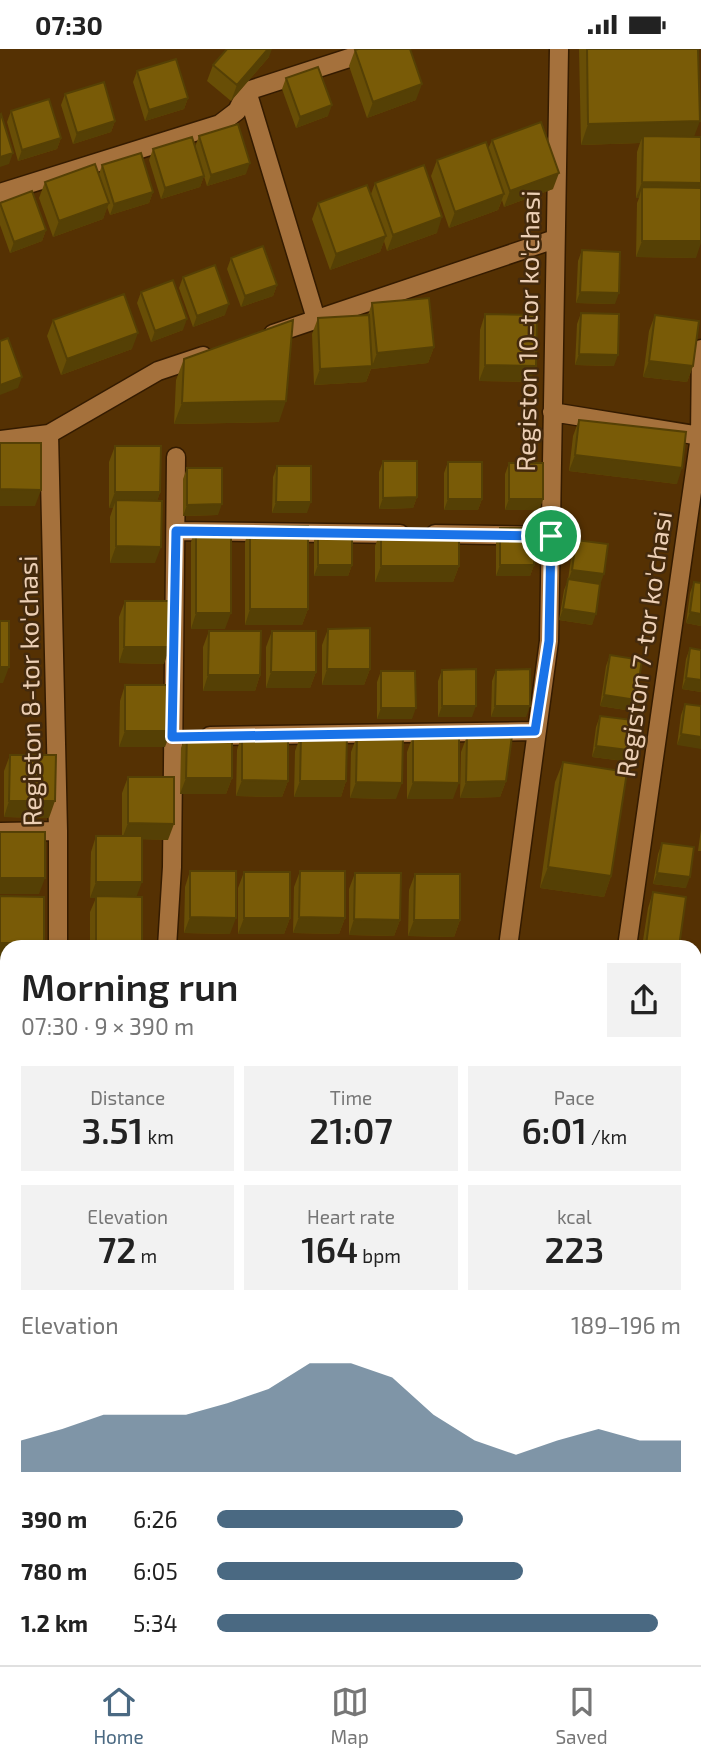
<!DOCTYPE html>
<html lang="en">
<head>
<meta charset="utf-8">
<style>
	body { margin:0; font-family:"Exo 2",sans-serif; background:#f2f2f2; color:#222; height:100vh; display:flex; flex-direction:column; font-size:26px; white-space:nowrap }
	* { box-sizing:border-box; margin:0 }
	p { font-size:23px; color:#767676 }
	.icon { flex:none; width:38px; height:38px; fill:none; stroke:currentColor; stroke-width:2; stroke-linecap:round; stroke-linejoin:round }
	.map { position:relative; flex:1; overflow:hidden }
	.sheet { position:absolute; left:0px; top:891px; width:702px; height:726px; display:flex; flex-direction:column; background:#fff; border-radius:21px 21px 0 0; box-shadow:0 2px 5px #0004 }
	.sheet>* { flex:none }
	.pin { position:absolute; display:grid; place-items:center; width:60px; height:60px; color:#fff; margin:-30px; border:4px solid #fff; border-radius:50%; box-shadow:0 2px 7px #0007 }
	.round { display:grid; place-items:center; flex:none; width:74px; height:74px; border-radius:0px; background:#f2f2f2 }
	.head { display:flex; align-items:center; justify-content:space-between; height:119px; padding:0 21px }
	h1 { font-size:38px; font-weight:600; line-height:52px }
	.metrics { display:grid; grid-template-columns:repeat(3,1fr); gap:10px; height:119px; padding:7px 21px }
	.metrics div { display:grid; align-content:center; border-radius:0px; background:#f2f2f2; text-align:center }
	.metrics b { font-size:35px; font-weight:600 }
	.metrics small { font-size:19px; font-weight:400 }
	.metrics p { font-size:19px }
	.chart { height:196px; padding:14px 21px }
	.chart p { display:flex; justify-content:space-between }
	.chart svg { width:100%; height:126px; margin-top:7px; fill:#4a6982; opacity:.7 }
	ul { padding:0 21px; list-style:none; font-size:23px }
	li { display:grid; grid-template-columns:112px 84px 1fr; align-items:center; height:52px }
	li i { height:18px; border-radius:9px; background:#4a6982 }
	.status { display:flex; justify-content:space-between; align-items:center; height:49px; padding:0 35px; background:#fff; direction:ltr }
	.status svg { height:19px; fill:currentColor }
	.tabs { display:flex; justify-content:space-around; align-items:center; height:98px; border-top:2px solid #e0e0e0; background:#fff; font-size:19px; color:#767676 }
	.tabs a { display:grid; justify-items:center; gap:4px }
	.tabs .active { color:#4a6982 }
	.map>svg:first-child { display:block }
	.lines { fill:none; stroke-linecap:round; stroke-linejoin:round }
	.minor-casing { stroke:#341b00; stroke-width:21 }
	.minor { stroke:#a5713c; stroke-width:18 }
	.rail-casing { stroke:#b69675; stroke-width:8 }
	.rail { stroke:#442a0d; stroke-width:5; stroke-dasharray:16; stroke-linecap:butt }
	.wall { fill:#684e06 }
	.shaded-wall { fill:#554005 }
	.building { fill:#795b07; stroke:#554005; stroke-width:2 }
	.route-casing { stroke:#fff; stroke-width:14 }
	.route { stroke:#1a73e8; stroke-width:9 }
	.labels { text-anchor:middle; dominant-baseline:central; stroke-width:5; stroke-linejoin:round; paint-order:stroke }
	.street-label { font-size:26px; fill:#eccfb5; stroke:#442a0d }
</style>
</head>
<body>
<div class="status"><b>07:30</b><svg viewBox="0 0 49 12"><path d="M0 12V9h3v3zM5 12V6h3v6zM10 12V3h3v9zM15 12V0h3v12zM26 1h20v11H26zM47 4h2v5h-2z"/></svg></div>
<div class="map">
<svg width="701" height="1616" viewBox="0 0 701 1616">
	<rect width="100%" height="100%" fill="#553103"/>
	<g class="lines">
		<g class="minor-casing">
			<path id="minor" d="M247,42L316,270
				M0,144L220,75L237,62L247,42L377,0
				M273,285L555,190
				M552,363L701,387
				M49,385L58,782V898
				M0,391L49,385L158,322L203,307
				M176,482L400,485
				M435,485L551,487
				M210,687L535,682
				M0,783L58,782
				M167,898L172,818L176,408
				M508,898L549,592L559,0
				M627,898L700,387L701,300
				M695,1107H701
				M0,1129H7
				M695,1288H701
				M0,1301H7
				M440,1616L445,1610"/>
		</g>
		<use href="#minor" class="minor"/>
		<g class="rail-casing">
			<path id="rail" d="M0,1326H7
				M695,1328H701
				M0,1340H7
				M695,1342L701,1343
				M695,1488H701
				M0,1502H7
				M695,1504H701
				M695,1522L701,1521
				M695,1532H701
				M695,1544H701
				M695,1559H701
				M0,1579H7"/>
		</g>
		<use href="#rail" class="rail"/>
	</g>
	<path class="wall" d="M579,0H698L694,88L700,139L696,209L636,208L637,154L639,149H636L637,103L640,94L581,96Z
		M355,1L416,51L367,69L349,17Z
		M269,8L231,52L207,32L213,16Z
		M137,22L188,49L184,60L145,72L133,33Z
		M286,29L328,67L296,79L282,40Z
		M65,45L115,72L111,83L73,95L61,56Z
		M11,62L61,89L57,100L18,112L7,73Z
		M199,87L246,125L207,137L195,98Z
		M492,91L553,140L504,158L502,151L498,161L449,179L431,127L437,111L488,100Z
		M153,100L204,127L200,138L161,150L149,111Z
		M102,116L153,143L149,154L110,166L107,158L103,170L53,188L39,149L45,133L99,125Z
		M375,134L437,184L387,202L384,192L380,203L330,221L312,170L318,154L371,145Z
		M0,154L46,181L42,192L10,204L0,176Z
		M582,201L615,255L576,254L578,212Z
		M231,209L277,236L273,247L241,258L227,220Z
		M183,228L225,266L193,278L179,239Z
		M141,243L183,281L151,293L137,254Z
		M372,254L434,298L428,314L371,320L366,333L314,336L312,285L318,269L368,266Z
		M581,264L614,317L575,316L577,275Z
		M485,265L530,333L479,332L480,281Z
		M655,266L693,317L687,333L643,328L649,282Z
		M53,271L132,300L61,326L47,287Z
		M184,310L279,373L174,375L176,331Z
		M579,371L677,435L569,422L573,387Z
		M115,397L160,443L157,452L155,514H110V468L113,459H109V413Z
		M383,412L417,448L413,459L379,460V423Z
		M448,413L482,450L478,461H444V424Z
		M509,414L543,450L539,461H505V425Z
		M277,417L307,464H272L273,428Z
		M187,419L218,466L183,467V430Z
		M196,477L225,580H191V493Z
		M250,477L308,560L302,576H245V493Z
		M500,479L534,516L530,527H496V490Z
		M318,480L352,516L348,527H314V491Z
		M381,481L459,517L453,533H375V497Z
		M576,491L600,536L592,576L559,571L564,541L568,531L572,502Z
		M694,533L701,534V577L686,574L690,544Z
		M125,552L164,615L119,614V568Z
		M328,580L370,620L364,636H322V596Z
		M209,582L260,626L255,642H203V598Z
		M272,582L316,623L310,639H266V598Z
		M690,599L701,601V643L682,640L686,610Z
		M610,606L632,662L600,657L606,617Z
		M442,621L472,668H438V632Z
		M496,621L526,668H491L492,632Z
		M381,622L412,670H377V633Z
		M125,636L165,698H119L120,652Z
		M685,655L701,657L677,696L681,666Z
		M600,667L624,712L592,708L596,678Z
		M187,683L232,729L226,745H180L181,699Z
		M242,685L288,732L282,748L236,747L237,701Z
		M301,686L346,732L341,748H294L295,702Z
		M357,687L396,750L350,749L351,703Z
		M413,687L453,750H407V703Z
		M467,687L506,732L500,748L460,749L461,703Z
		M10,706L49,769L4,768V722Z
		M563,713L611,827L604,848L540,839L555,733Z
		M128,728L168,791L142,790L136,848L142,894L140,898H90V863L96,849H90L91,803L96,787H122V744Z
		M701,780V802H698Z
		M662,794L686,839L653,835L658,805Z
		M190,822L230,885L184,884L185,838Z
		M300,822L345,869L339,885L293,884L294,838Z
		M244,823L290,869L284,885H238V839Z
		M355,824L400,871L394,887L349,886V840Z
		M415,825L460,871L454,888L408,887L409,841Z
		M653,843L679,898H642L648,859Z
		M2,953H7L0,1015V957Z
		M7,1021V1083H0L1,1037Z
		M4,1509H7V1568H0V1521Z
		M101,1610H335L224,1616H101Z
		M469,1610H695L701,1616H469Z"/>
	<path class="shaded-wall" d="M268,0H272L269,8L231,52L237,36Z
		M422,35L416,51L367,69L373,53Z
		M188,49L184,60L145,72L149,61Z
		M332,56L328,67L296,79L300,68Z
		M115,72L111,83L73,95L77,84Z
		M700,72L692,93L643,87L640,94L581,96L588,75Z
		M61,89L57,100L18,112L22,101Z
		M13,104L9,115L0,118V108Z
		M250,114L246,125L207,137L211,126Z
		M559,124L553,140L504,158L510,142Z
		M204,127L200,138L161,150L165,139Z
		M642,133L701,134V137L696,150L642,138L639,149H636Z
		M153,143L149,154L110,166L114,155Z
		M504,145L498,161L449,179L455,163Z
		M109,154L103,170L53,188L59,172Z
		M442,168L437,184L387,202L393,186Z
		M46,181L42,192L10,204L14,193Z
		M386,187L380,203L330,221L336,205Z
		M642,192H701V194L696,209L636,208Z
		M277,236L273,247L241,258L245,247Z
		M580,243L619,244L615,255L576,254Z
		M229,255L225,266L193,278L197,267Z
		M187,270L183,281L151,293L155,282Z
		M138,284L132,300L61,326L67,310Z
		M434,298L428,314L371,320L377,304Z
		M579,305L618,306L614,317L575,316Z
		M649,312L693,317L687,333L643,328Z
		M485,316L536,317L530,333L479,332Z
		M372,317L366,333L314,336L320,320Z
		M22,328L18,339L0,346V336Z
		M286,352L279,373L174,375L182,354Z
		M575,406L682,419L677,435L569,422Z
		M0,440L41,441L35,457H0Z
		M115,443H160L155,459L116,451L113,459H109Z
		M417,448L413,459L379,460L383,449Z
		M448,450H482L478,461H444Z
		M509,450H543L539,461H505Z
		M276,453H311L307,464H272Z
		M222,455L218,466L183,467L187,456Z
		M116,497L161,498L155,514H110Z
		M318,516H352L348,527H314Z
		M500,516H534L530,527H496Z
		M381,517H459L453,533H375Z
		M572,521L604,525L600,536L568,532Z
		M250,560H308L302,576H245Z
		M563,560L596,565L592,576L559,571Z
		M690,563L701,565V577L686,574Z
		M196,564H231L225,580H191Z
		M124,598H170L164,615L119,614Z
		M0,618H9L3,634H0Z
		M327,620H370L364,636H322Z
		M271,623H316L310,639H266Z
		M208,626H260L255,642H203Z
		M686,629L701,631V643L682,640Z
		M604,646L636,651L632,662L600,657Z
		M442,657H476L472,668H438Z
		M495,657H530L526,668H491Z
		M381,659H416L412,670H377Z
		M125,682H171L165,698H119Z
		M681,685L701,688V700L677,696Z
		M596,697L628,701L624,712L592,708Z
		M186,729H232L226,745H180Z
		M242,731L288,732L282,748L236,747Z
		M300,732H346L341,748H294Z
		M506,732L500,748L460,749L466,733Z
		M356,733L402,734L396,750L350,749Z
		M413,733L459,734L453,750H407Z
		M9,752H55L49,769L4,768Z
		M128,774L174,775L168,791L122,790Z
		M548,818L611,827L604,848L540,839Z
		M657,824L690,828L686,839L653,835Z
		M0,829H45L39,845H0Z
		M96,833H142L136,849H90Z
		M190,868L236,869L230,885L184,884Z
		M299,868L345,869L339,885L293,884Z
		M244,869H290L284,885H238Z
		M354,870L400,871L394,887L349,886Z
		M414,871H460L454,888L408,887Z
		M0,894H44L42,898H7V910H0Z
		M96,894H142L140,898H94Z
		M1,999H7V1015H0V1002Z
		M6,1067L7,1083H0Z
		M7,1243V1260H2L0,1265V1246Z
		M5,1552H7V1568H0V1565Z
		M695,1603H701V1616H690L692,1610H695Z
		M0,1604H7V1610H17L14,1616H0Z
		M106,1610H335L224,1616H104Z"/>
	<path class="building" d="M227,0H268L237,36L213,16Z
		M358,0H410L422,35L373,53L355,1Z
		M587,0H698L700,72L588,75Z
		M176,10L188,49L149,61L137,22Z
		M318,18L332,56L300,68L286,29Z
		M104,33L115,72L77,84L65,45Z
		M49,50L61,89L22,101L11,62Z
		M1,65L13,104L0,108V66Z
		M541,73L559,124L510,142L492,91Z
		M238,75L250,114L211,126L199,87Z
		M643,87L701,88V134L642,133Z
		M192,88L204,127L165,139L153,100Z
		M486,93L504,145L455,163L437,111Z
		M141,104L153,143L114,155L102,116Z
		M95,115L109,154L59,172L45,133Z
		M424,116L442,168L393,186L375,134Z
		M367,136L386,187L336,205L318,154Z
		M642,138L701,139V192H642Z
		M32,142L46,181L14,193L0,154Z
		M263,197L277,236L245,247L231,209Z
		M582,201L620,203L619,244L580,243Z
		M215,216L229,255L197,267L183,228Z
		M173,231L187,270L155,282L141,243Z
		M124,245L138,284L67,310L53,271Z
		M429,249L434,298L377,304L372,254Z
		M581,264L619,265L618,306L579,305Z
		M485,265L537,266L536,317L485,316Z
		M369,266L372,317L320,320L318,269Z
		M655,266L699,272L693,317L649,312Z
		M293,271L286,352L182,354L184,310Z
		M8,289L22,328L0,336V292Z
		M579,371L686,383L682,419L575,406Z
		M0,394H41V441L0,440Z
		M115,397H161L160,443H115Z
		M383,412H417V448L383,449Z
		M448,413H482V450H448Z
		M509,414H543V450H509Z
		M277,417H311V453H276Z
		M187,419H222V455L187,456Z
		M116,451L162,452L161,498L116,497Z
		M196,477H231V564H196Z
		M250,477H308V560H250Z
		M500,479H535L534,516H500Z
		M318,480H352V516H318Z
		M381,481H459V517H381Z
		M576,491L608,495L604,525L572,521Z
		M568,530L600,535L596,565L563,560Z
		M694,533L701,534V565L690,563Z
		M125,552H171L170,598H124Z
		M0,572H9V618H0Z
		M370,579V620H327L328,580Z
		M209,582H261L260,626H208Z
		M272,582H316V623H271Z
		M690,599L701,601V631L686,629Z
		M610,606L642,611L636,651L604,646Z
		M476,620V657H442V621Z
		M530,620V657H495L496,621Z
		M381,622H415L416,659H381Z
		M125,636H171V682H125Z
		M685,655L701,657V688L681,685Z
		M600,667L633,671L628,701L596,697Z
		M187,683H232V729H186Z
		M242,685H288V732L242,731Z
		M301,686H347L346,732H300Z
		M357,687H403L402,734L356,733Z
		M413,687L459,688V734L413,733Z
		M467,687H512L506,732L466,733Z
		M10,706H56L55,752H9Z
		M563,713L627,723L611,827L548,818Z
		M128,728H174V775L128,774Z
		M0,783H45V829H0Z
		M96,787H142V833H96Z
		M662,794L694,798L690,828L657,824Z
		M190,822H236V869L190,868Z
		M300,822H345V869L299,868Z
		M244,823H290V869H244Z
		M355,824H401L400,871L354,870Z
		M415,825H460V871H414Z
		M653,843L686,848L679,898H656L646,896Z
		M0,847L44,848V894H0Z
		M96,847L142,848V894H96Z
		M2,953H7V999H1Z
		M7,1021V1067H6Z
		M0,1147H7V1247L0,1246Z
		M4,1509H7V1552H5Z
		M695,1570H701V1603H695Z
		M0,1584H7V1604H0Z
		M477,1610H692V1616H477Z"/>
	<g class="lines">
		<g class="route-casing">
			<path id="route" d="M176,482L551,487L549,592L535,682L172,688Z"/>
		</g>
		<use href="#route" class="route"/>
	</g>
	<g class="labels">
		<g class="street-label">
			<text transform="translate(527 282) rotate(-89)">Registon 10-tor ko'chasi</text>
			<text transform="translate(643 595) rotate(-82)">Registon 7-tor ko'chasi</text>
			<text transform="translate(29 642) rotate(-91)">Registon 8-tor ko'chasi</text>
		</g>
	</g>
</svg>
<div class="pin" style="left:551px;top:487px;background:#1e9e55"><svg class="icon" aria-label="arrive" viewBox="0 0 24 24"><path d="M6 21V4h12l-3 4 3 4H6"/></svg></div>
<section class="sheet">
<div class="head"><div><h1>Morning run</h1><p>07:30 · 9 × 390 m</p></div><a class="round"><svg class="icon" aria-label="share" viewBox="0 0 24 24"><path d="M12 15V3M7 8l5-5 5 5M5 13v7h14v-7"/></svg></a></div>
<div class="metrics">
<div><p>Distance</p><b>3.51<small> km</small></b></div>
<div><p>Time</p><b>21:07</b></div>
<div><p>Pace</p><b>6:01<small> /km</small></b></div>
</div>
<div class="metrics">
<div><p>Elevation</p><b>72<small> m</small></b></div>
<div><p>Heart rate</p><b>164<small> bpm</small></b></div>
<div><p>kcal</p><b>223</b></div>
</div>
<div class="chart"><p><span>Elevation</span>189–196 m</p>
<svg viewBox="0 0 160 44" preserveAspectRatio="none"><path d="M0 44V33L10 29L20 24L30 24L40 24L50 20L60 15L70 6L80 6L90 11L100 24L110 33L120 38L130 33L140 29L150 33L160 33V44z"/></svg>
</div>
<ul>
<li><b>390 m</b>6:26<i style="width:53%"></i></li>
<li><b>780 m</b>6:05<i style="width:66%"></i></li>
<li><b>1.2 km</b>5:34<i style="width:95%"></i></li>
</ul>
</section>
</div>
<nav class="tabs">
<a class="active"><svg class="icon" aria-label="home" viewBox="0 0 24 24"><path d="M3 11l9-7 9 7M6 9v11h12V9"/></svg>Home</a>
<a><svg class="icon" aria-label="map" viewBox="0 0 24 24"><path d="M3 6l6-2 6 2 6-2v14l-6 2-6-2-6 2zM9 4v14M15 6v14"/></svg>Map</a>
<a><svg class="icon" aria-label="saved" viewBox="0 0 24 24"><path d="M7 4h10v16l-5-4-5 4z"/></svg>Saved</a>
</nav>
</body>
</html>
